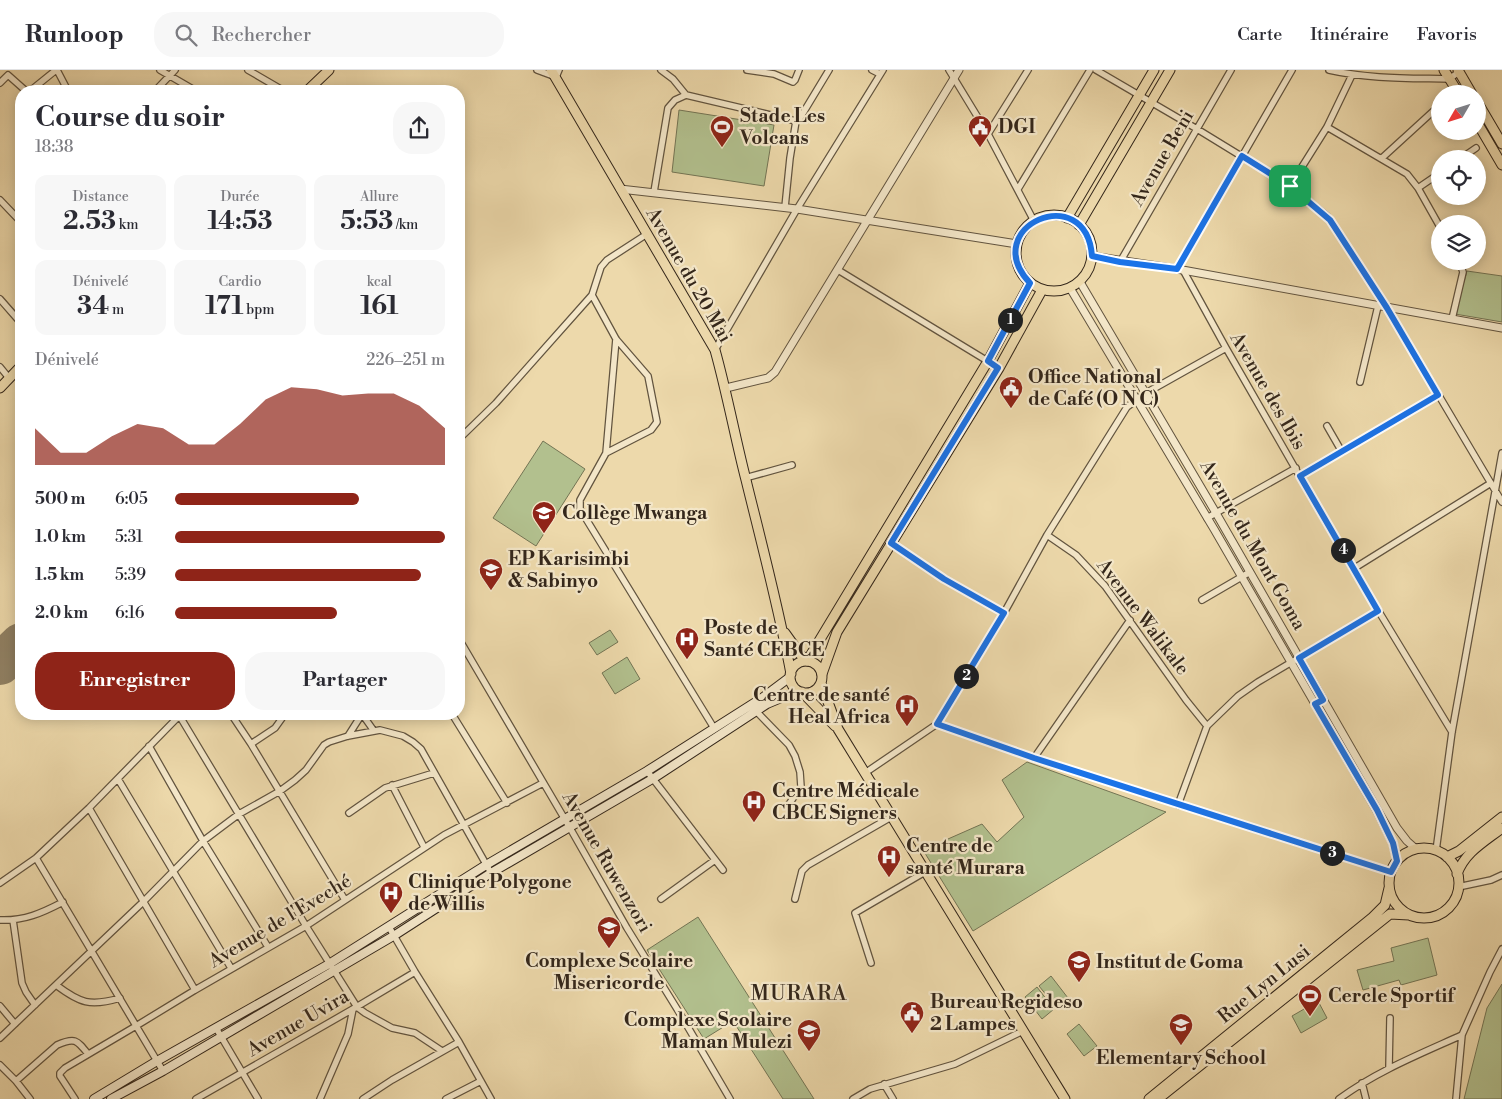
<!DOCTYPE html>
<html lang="fr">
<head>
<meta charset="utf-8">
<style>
	body { margin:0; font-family:"Libre Bodoni",serif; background:#f7f7f7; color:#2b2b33; height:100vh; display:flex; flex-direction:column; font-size:19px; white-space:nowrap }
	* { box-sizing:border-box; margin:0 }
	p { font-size:16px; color:#7c7c81 }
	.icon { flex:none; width:28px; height:28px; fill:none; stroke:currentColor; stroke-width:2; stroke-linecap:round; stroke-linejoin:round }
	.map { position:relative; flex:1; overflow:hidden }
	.panel { position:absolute; left:15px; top:15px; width:450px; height:635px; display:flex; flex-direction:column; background:#fff; border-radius:20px; box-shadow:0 2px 12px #0003 }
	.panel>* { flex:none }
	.needle { width:32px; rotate:231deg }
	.buttons { position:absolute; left:1431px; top:15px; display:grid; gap:10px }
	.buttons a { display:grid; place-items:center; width:55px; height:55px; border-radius:50%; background:#fff; box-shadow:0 2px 12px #0003; font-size:25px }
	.pin { position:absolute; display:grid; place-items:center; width:42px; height:42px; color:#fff; margin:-21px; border-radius:10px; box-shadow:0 2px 8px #0006 }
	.km { position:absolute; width:25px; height:25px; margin:-12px; border-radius:50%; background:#222; color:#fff; font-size:14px; line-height:25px; text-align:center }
	.round { display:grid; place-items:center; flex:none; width:52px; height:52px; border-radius:20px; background:#f7f7f7 }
	.overview { display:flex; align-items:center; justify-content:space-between; height:85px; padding:0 20px }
	h1 { font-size:28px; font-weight:700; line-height:38px }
	.figures { display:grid; grid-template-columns:repeat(3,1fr); gap:8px; height:85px; padding:5px 20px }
	.figures div { display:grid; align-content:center; border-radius:12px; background:#f7f7f7; text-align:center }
	.figures b { font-size:25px; font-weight:700 }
	.figures small { font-size:14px; font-weight:400 }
	.figures p { font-size:14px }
	.chart { height:140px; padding:10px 20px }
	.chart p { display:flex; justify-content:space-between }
	.chart svg { width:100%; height:90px; margin-top:5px; fill:#8f2418; opacity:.7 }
	.primary-button { display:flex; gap:10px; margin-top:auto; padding:10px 20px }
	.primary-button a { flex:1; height:58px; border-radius:20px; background:#8f2418; color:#fff; font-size:20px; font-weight:700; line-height:58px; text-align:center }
	.primary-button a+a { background:#f7f7f7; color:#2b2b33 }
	ul { padding:0 20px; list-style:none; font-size:16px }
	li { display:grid; grid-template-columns:80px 60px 1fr; align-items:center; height:38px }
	li i { height:12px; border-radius:6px; background:#8f2418 }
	header { display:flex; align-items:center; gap:30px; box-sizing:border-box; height:70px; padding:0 25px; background:#fff; border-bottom:1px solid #e1e1e2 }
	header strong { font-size:24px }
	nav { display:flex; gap:28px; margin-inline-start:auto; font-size:18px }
	.search { width:350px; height:45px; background:#f7f7f7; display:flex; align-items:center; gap:12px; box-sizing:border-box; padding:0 18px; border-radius:20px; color:#7c7c81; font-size:19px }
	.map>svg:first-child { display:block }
	.green { fill:#b2c08e; stroke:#737454 }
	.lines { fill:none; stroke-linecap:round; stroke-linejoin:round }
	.runway { stroke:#908063; stroke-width:42 }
	.minor-casing { stroke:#62543f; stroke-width:8 }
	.tertiary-casing { stroke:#62543f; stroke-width:9 }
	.secondary-casing { stroke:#34271b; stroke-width:10 }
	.primary-casing { stroke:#34271b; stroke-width:11 }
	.trunk-casing { stroke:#34271b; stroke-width:11 }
	.minor { stroke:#f3e6c8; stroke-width:5.5 }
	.tertiary { stroke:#f3e6c8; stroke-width:7 }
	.secondary { stroke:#f3e6c8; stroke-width:8 }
	.primary { stroke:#edd9ab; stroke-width:9 }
	.trunk { stroke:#edd9ab; stroke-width:9 }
	.route-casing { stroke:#fff; stroke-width:10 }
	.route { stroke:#1a73e8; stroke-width:6 }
	.labels { text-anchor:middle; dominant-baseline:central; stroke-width:4.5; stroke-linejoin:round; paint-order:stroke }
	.poi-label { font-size:19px; font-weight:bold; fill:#34271b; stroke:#f3e6c8; text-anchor:start }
	.street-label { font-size:19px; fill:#34271b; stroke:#f3e6c8 }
	.quarter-label { font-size:21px; letter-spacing:1px; fill:#34271b; stroke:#f3e6c8 }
</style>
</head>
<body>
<header>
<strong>Runloop</strong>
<div class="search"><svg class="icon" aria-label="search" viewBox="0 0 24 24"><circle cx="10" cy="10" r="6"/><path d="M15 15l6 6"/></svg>Rechercher</div>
<nav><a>Carte</a><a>Itinéraire</a><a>Favoris</a></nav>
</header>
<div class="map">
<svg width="1502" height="1029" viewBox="0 0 1502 1029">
	<rect width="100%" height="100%" fill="#edd9ab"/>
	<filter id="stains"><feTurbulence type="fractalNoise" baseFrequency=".004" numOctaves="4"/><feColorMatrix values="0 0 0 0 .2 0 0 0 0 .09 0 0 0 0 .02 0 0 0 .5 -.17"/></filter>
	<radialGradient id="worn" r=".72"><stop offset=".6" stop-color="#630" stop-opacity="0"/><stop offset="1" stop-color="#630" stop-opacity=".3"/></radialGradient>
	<path class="green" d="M679,40L774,55L764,116L672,102Z
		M1467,201L1502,206V252L1455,244Z
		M543,371L585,399L536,476L493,448Z
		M610,560L618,572L597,585L589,573Z
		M627,587L640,609L615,624L602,603Z
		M1027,692L1166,742L973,861L923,780L982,754L997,772L1024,747L1002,710Z
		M698,847L814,1029H783L733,951L704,969L647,880Z
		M1428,868L1437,905L1401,915L1399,910L1363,920L1357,900L1394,891L1391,878Z
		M1051,906L1068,928L1056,937L1039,916Z
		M1502,914V1029H1464L1487,938Z
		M1037,917L1054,939L1042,949L1025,927Z
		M1318,931L1327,948L1301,963L1292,946Z
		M1079,954L1097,976L1084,986L1067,964Z"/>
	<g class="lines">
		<path class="runway" d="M0,594L21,574"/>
		<g class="minor-casing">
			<path id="minor" d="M57,0L68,21
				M160,0L196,21
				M248,0L284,21
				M537,0L556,7L559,0
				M661,0L673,9L686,25
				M747,0L774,4L793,12L795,10L799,0
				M872,0L880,4
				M949,0L988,64L1034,151
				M1096,0L1197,59L1290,116L1327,146L1387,238L1502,432
				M1329,0C1369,9 1409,8 1449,9L1459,2L1460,0
				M0,13L8,5L26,21
				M30,21L56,0
				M155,21L175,0
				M1327,57L1407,104L1418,118L1440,157
				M988,64L1028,0
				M1382,88L1440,35
				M1460,89L1476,78
				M1290,116L1327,57L1352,5
				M1418,118L1440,103
				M1018,119L1090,0
				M654,122L668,38L675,30L686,25L796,51
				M0,130L21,152
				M785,137L790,88L796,51L800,48L829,0
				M1120,192L1231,0
				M1177,199L1292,0
				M838,200L999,298
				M1183,200L1226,278L1353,499L1452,662
				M592,225L616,269L648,306L657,352L651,360L606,383
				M0,229L21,253
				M1452,249L1463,202L1459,191
				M616,269L606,383L580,430V439L714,658
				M715,280L797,139L883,0
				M0,297L9,308
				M1360,312L1378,236
				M1327,356L1342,382
				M459,369L496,333L592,225L601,197L607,190L647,164
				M1300,406L1438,325
				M745,408L792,395
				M1207,448L1296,398
				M1047,465L1076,485L1105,516L1186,630L1207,656
				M891,473L944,509L1004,543
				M1353,499L1491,413
				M1202,530L1250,502
				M459,569L570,758L627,858L682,947L730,1029
				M756,641L789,675L795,686L800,702L801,717L789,734
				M231,644L251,674L345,830
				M362,644L374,661
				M452,644L507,733
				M179,645L306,856L357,937L365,943L392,958L415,963L442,981
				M937,654L1034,688L1391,802
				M348,666L362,644
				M251,674L275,658L285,644
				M149,676L203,771L268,877
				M1034,688L1130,550
				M647,701L723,800
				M865,703L937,654L1004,543L1047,465L1127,337L1146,323L1226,278
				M118,709L231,898
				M392,715L424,777
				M1178,735L1207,656L1238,626L1258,612L1378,541
				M89,738L195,920
				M349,743L385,718L434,703
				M1436,781L1452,662L1502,383
				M36,788L163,1001
				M0,813L36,788L89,738L181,644
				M1458,817L1491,810L1502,805
				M661,829L715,790
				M795,829L802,801L808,795L891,747
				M0,850C24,851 42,843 63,832
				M13,850L22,913L26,922L35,935
				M389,857L415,902L459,972L491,1029
				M871,893L855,843L925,802
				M56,915C80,933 90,937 120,928
				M0,936L15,954
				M216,958L258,1029
				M0,968L143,832L203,771L239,744L280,721L295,710L306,700L324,675L329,672L348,666L380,660L403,666L413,672L421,679L491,803
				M0,995L16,1011L30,1029
				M1389,997L1390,948
				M16,1011L57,975C75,967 77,970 88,984
				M1362,1013L1366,1029
				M884,1014L893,1029
				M75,1029L60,1006V1003L65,998L136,956L195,920L306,856L444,765L543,713
				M196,1029L353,939L415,902
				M320,1029L348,964L353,939
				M363,1029L392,1010L459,972
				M446,1029L481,1011
				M853,1029L870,1019L955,994L1023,961
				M1339,1029C1377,1001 1420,984 1462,965
				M1456,1029L1462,965L1490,902L1502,879"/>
		</g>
		<g class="tertiary-casing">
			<path id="tertiary" d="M620,119L797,139L1017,174
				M1092,186L1177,199L1502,258
				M1080,212L1216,443L1397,758L1407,771L1416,779
				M1070,218L1214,459L1377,741L1393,773L1397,791
				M726,318L768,308L775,302L959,0"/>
		</g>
		<g class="secondary-casing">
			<path id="secondary" d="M94,1029L157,991L329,894L486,795L647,701L762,628L790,607
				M111,1029L163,1001L395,865L491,803L654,708L767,634L798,621"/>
		</g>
		<g class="primary-casing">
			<path id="primary" d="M1444,0L1459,24
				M1458,0L1472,24
				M1478,33L1502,74
				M1478,54L1502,95
				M1016 183a38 38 0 1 1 76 0a38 38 0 1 1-76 0Z
				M1067,148L1154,0
				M1079,155L1170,0
				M807,591L988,291L1030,213
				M822,604L837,562L999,298L1042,220
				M1389 813a35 35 0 1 1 70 0a35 35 0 1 1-70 0Z
				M1447,787L1459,781L1502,747
				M1457,804C1465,782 1484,772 1502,758
				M1149,1029L1373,847L1385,835L1389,818
				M1158,1029L1390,844L1409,845"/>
		</g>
		<g class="trunk-casing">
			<path id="trunk" d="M551,0L715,280C727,323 735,367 746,410C762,475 779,539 791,604
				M307,21L329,0
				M0,318L21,296
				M785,563L805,591
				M790 607a16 16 0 1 1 32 0a16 16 0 1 1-32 0Z
				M821,613L838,659L1065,1029
				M802,622L835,656"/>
		</g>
		<use href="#minor" class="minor"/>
		<use href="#tertiary" class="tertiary"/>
		<use href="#secondary" class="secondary"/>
		<use href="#primary" class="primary"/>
		<use href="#trunk" class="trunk"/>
	</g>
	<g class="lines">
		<g class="route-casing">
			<path id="route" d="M1242,86L1290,116L1330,150L1387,238L1438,325L1300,406L1378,541L1299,588L1323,630L1315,634L1377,740L1393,773L1397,791L1391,802L1034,688L937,654L1004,543L944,509L891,473L998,298L988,291L1030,213C977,157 1086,109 1092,186L1120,192L1177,199Z"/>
		</g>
		<use href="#route" class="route"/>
	</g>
	<defs>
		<g id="stadium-pin" transform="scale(1.25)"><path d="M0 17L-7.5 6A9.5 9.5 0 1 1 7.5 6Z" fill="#8f2418" stroke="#f3e6c8"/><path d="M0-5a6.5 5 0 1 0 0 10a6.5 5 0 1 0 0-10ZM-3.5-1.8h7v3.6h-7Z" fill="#fff"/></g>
		<g id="civic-pin" transform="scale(1.25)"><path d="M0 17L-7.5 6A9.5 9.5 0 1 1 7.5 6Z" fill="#8f2418" stroke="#f3e6c8"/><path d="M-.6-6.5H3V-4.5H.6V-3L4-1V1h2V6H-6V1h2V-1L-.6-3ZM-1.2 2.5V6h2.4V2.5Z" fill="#fff"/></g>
		<g id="school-pin" transform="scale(1.25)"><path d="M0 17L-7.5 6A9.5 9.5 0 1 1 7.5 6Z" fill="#8f2418" stroke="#f3e6c8"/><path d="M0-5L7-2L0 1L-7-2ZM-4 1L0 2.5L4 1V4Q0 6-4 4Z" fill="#fff"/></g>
		<g id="hospital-pin" transform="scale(1.25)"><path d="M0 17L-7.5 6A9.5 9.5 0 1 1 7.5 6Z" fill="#8f2418" stroke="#f3e6c8"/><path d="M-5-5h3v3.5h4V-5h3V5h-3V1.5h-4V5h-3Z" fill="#fff"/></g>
	</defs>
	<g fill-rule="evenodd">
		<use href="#stadium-pin" x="722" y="57"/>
		<use href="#civic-pin" x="980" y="57"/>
		<use href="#civic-pin" x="1011" y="318"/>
		<use href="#school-pin" x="544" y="443"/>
		<use href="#school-pin" x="491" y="500"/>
		<use href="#hospital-pin" x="687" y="569"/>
		<use href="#hospital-pin" x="907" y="636"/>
		<use href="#hospital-pin" x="754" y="732"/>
		<use href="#hospital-pin" x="889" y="787"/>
		<use href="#hospital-pin" x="391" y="823"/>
		<use href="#school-pin" x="609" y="858"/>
		<use href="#school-pin" x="1079" y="892"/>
		<use href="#stadium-pin" x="1310" y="926"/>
		<use href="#civic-pin" x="912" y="943"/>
		<use href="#school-pin" x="1181" y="955"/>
		<use href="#school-pin" x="809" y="961"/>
	</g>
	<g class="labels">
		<g class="poi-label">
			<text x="740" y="46">Stade Les<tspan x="740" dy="22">Volcans</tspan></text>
			<text x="998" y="57">DGI</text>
			<text x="1028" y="307">Office National<tspan x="1028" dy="22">de Café (O N C)</tspan></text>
			<text x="562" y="443">Collège Mwanga</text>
			<text x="508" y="489">EP Karisimbi<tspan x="508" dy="22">&amp; Sabinyo</tspan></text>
			<text x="704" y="558">Poste de<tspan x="704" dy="22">Santé CEBCE</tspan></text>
			<text x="890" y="625" text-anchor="end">Centre de santé<tspan x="890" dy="22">Heal Africa</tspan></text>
			<text x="772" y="721">Centre Médicale<tspan x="772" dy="22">CBCE Signers</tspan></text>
			<text x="906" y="776">Centre de<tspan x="906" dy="22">santé Murara</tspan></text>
			<text x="408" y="812">Clinique Polygone<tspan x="408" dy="22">de Willis</tspan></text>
			<text x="609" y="891" text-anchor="middle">Complexe Scolaire<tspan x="609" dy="22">Misericorde</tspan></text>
			<text x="1096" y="892">Institut de Goma</text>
			<text x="1328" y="926">Cercle Sportif</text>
			<text x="930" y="932">Bureau Regideso<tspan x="930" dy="22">2 Lampes</tspan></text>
			<text x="792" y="950" text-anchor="end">Complexe Scolaire<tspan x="792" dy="22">Maman Mulezi</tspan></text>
			<text x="1181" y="988" text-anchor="middle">Elementary School</text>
		</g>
		<g class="street-label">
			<text transform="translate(1162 88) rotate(-60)">Avenue Beni</text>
			<text transform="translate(689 205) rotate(60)">Avenue du 20 Mai</text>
			<text transform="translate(1268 321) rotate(60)">Avenue des Ibis</text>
			<text transform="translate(1253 475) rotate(60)">Avenue du Mont Goma</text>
			<text transform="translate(1143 547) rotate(53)">Avenue Walikale</text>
			<text transform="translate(607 792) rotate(60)">Avenue Ruwenzori</text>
			<text transform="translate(280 851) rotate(-31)">Avenue de l'Eveché</text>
			<text transform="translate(1264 914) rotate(-39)">Rue Lyn Lusi</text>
			<text transform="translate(298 953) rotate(-30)">Avenue Uvira</text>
		</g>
		<g class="quarter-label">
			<text x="799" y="924">MURARA</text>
		</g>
	</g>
	<rect width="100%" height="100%" filter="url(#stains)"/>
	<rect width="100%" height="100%" fill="url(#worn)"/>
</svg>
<div class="buttons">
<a><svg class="needle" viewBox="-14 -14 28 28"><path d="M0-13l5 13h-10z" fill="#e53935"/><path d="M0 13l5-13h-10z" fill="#7c7c81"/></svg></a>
<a><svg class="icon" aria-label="locate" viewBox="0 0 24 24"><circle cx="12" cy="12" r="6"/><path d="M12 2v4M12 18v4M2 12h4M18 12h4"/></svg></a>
<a><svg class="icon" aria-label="layers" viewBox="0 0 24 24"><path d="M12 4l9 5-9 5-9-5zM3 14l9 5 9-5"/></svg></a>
</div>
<div class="pin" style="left:1290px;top:116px;background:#1e9e55"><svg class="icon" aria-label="arrive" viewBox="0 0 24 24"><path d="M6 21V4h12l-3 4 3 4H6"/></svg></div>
<b class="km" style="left:1010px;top:250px">1</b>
<b class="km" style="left:966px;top:606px">2</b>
<b class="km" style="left:1332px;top:783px">3</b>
<b class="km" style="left:1343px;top:480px">4</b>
<section class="panel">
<div class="overview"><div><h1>Course du soir</h1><p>18:38</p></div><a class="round"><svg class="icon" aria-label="share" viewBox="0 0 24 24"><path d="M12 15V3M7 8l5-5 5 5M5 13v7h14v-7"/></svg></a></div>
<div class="figures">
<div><p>Distance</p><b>2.53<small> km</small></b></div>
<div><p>Durée</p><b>14:53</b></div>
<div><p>Allure</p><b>5:53<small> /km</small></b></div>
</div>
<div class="figures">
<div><p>Dénivelé</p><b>34<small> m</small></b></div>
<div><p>Cardio</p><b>171<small> bpm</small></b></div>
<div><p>kcal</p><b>161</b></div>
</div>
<div class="chart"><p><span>Dénivelé</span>226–251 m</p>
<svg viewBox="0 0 160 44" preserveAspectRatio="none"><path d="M0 44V26L10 38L20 38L30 30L40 24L50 26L60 34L70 34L80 24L90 12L100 6L110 7L120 10L130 9L140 9L150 15L160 26V44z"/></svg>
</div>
<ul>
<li><b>500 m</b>6:05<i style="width:68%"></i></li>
<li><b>1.0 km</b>5:31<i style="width:100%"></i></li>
<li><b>1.5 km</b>5:39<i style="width:91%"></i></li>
<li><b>2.0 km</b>6:16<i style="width:60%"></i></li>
</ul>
<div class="primary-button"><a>Enregistrer</a><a>Partager</a></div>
</section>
</div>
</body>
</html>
